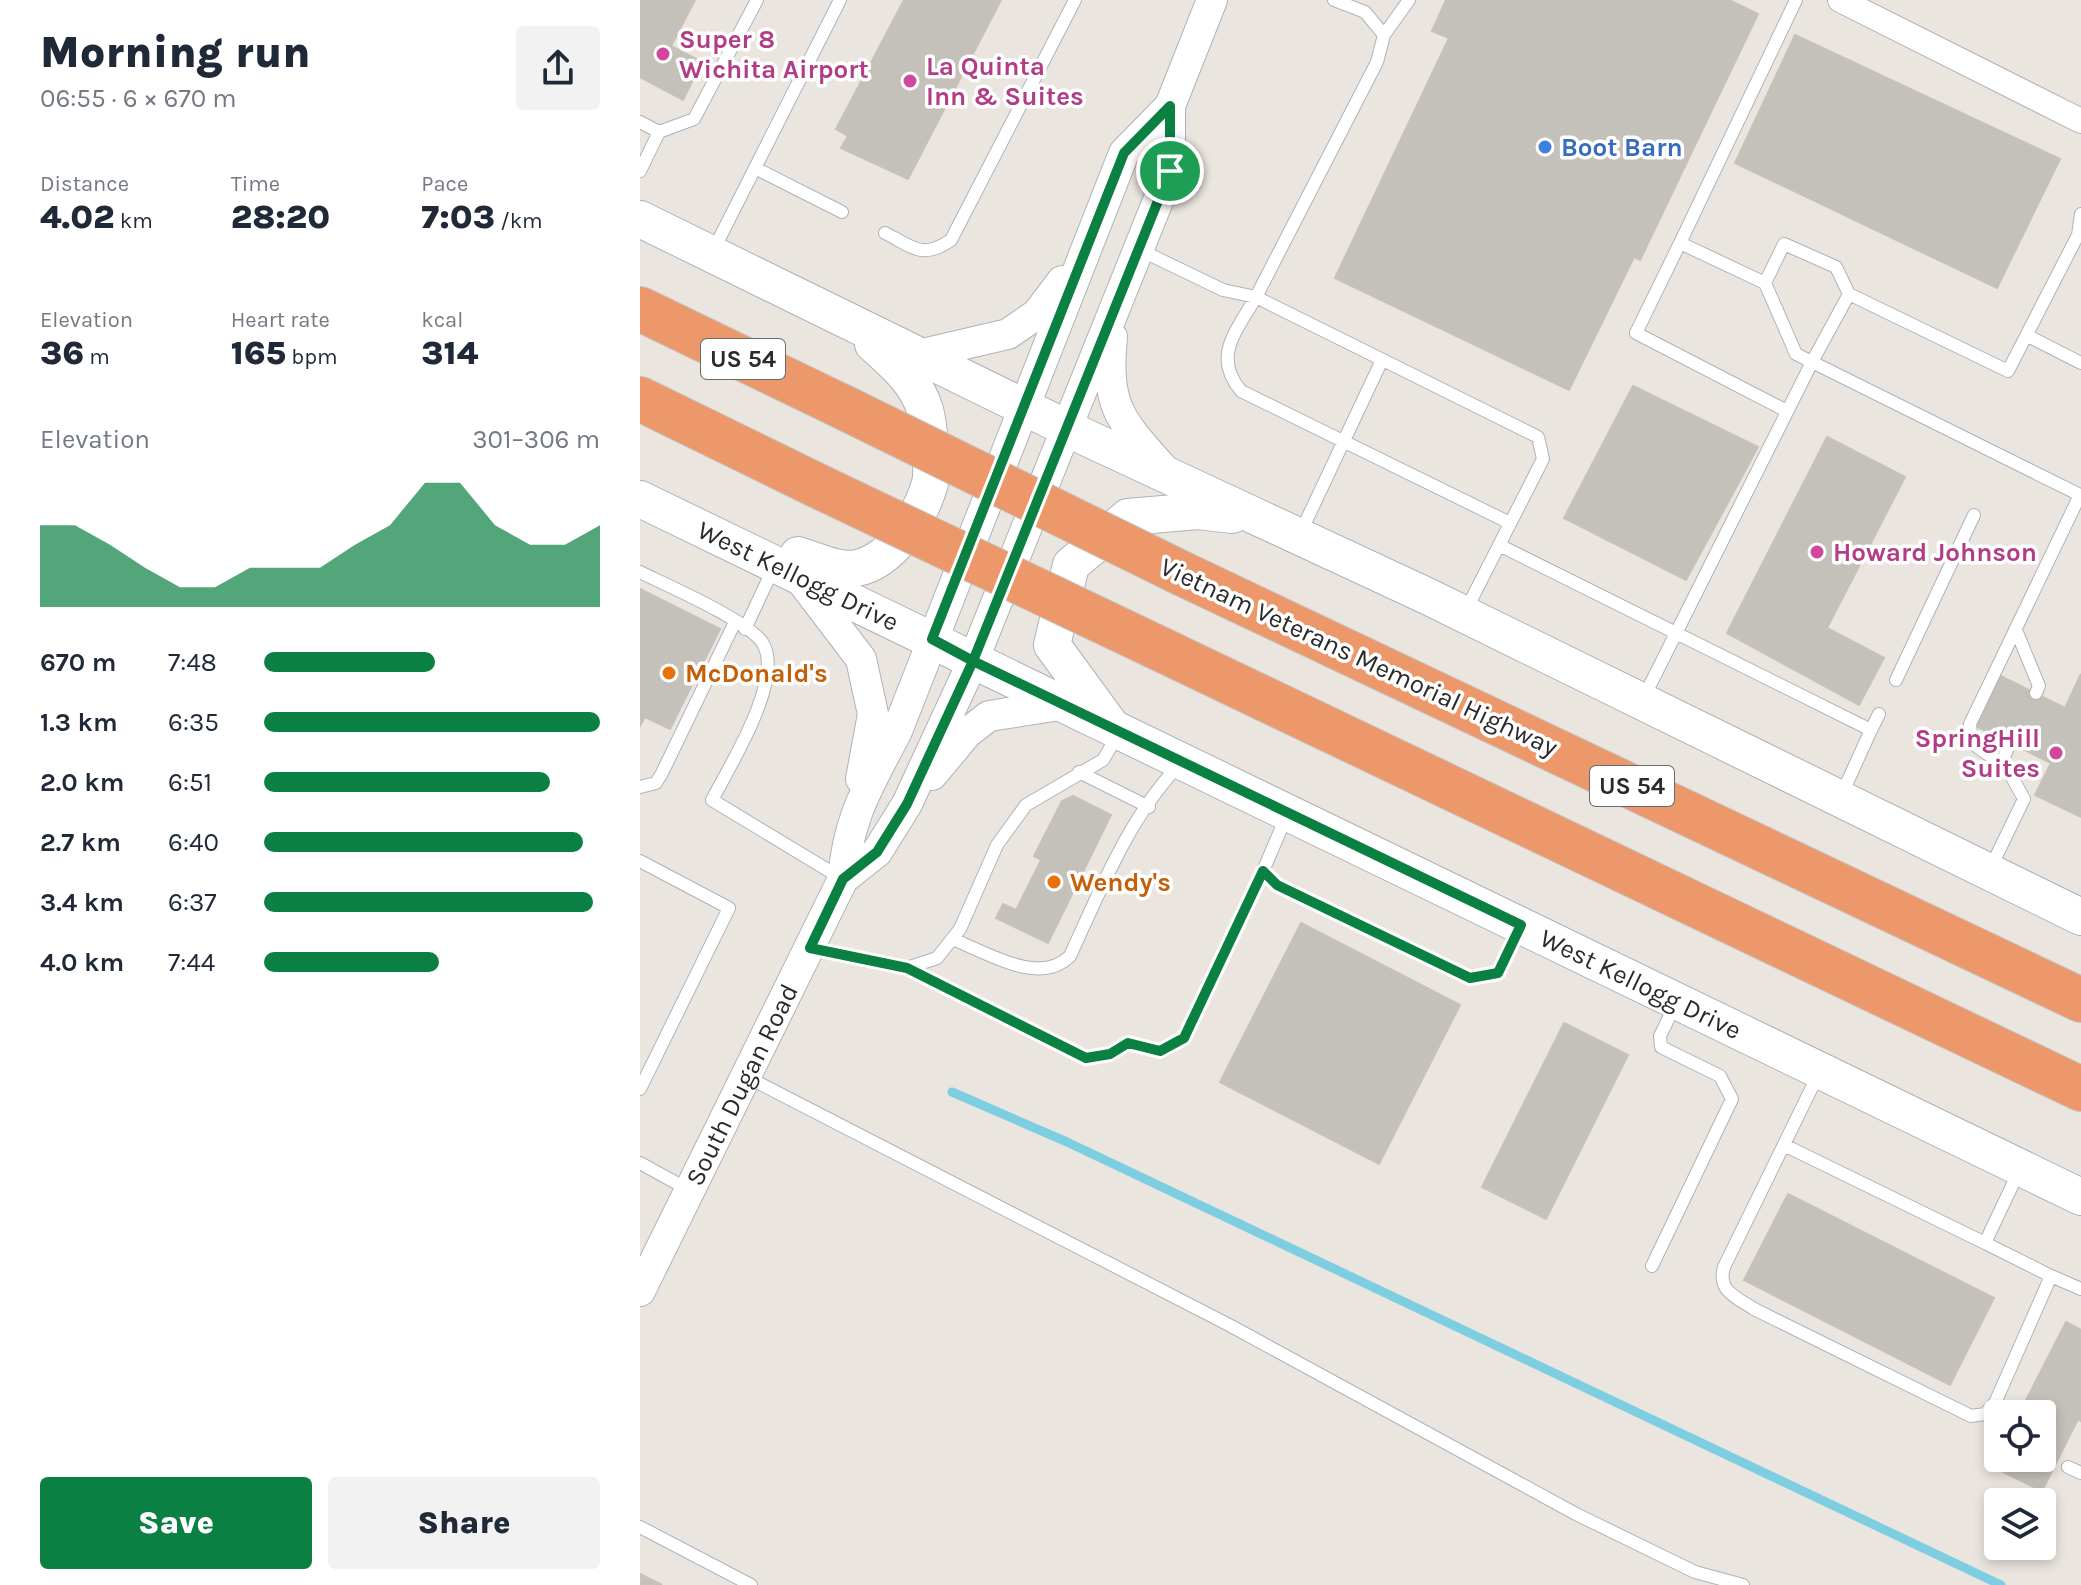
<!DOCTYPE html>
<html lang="en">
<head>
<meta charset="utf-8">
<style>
	body { margin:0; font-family:Karla,sans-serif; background:#f2f2f3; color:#1f2937; height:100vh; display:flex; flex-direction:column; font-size:30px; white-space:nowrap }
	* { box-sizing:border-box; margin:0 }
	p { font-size:26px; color:#747a83 }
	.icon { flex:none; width:44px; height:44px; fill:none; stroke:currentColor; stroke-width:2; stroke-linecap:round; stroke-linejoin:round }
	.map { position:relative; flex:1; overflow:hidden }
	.drawer { display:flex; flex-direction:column; background:#fff; width:640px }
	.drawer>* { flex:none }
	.buttons { position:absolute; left:1344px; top:1400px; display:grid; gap:16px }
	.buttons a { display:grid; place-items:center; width:72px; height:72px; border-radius:8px; background:#fff; box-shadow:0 4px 12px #0003; font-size:40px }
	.pin { position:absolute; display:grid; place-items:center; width:68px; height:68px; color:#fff; margin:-34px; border:4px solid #fff; border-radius:50%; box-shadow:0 2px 8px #0007 }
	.round { display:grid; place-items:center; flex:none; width:84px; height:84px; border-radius:8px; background:#f2f2f3 }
	.head { display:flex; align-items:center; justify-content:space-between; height:136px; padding:0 40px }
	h1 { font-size:44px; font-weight:800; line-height:60px }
	.stats { display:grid; grid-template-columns:repeat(3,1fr); gap:12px; height:136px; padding:8px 40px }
	.stats div { display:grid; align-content:center }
	.stats b { font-size:34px; font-weight:800 }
	.stats small { font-size:22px; font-weight:400 }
	.stats p { font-size:22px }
	.chart { height:224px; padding:16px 40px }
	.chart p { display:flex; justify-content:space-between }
	.chart svg { width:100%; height:144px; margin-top:8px; fill:#0b8043; opacity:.7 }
	.cta { display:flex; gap:16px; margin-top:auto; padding:16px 40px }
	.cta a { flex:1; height:92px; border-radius:8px; background:#0b8043; color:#fff; font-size:32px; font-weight:800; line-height:92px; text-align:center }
	.cta a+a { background:#f2f2f3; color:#1f2937 }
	ul { padding:0 40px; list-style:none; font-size:26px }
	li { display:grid; grid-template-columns:128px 96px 1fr; align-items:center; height:60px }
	li i { height:20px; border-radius:10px; background:#0b8043 }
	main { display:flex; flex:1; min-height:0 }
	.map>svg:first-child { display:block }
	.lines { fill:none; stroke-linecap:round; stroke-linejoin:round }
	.stream { stroke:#7ecee1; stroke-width:9 }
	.building { fill:#c4c0ba; stroke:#c7c1b9; stroke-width:2 }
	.service-casing { stroke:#afb2ba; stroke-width:14 }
	.minor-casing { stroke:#afb2ba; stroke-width:26 }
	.tertiary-casing { stroke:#afb2ba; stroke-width:32 }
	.secondary-casing { stroke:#afb2ba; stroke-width:38 }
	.motorway-casing { stroke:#c4c4c4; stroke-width:46 }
	.service { stroke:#fff; stroke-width:12 }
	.minor { stroke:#fff; stroke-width:24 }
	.tertiary { stroke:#fff; stroke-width:30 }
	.secondary { stroke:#fff; stroke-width:36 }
	.motorway { stroke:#ec986a; stroke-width:44 }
	.motorway-bridge-casing { stroke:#c4c4c4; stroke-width:46; stroke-linecap:butt }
	.motorway-bridge { stroke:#ec986a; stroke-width:44 }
	.route-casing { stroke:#fff; stroke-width:16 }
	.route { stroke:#0b8043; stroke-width:10 }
	.hotel-dot { fill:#d1479c; stroke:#fff; stroke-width:3 }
	.shop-dot { fill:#3f7fe0; stroke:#fff; stroke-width:3 }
	.food-dot { fill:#e8710a; stroke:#fff; stroke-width:3 }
	.labels { text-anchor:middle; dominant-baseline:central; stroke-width:7; stroke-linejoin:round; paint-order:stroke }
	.shield { fill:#fff; stroke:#6b6b6b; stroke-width:2 }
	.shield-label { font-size:24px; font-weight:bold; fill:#2b2b2b }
	.hotel-label { font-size:26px; font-weight:bold; fill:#b23c85; stroke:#fff; text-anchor:start }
	.shop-label { font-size:26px; font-weight:bold; fill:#366cbe; stroke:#fff; text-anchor:start }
	.street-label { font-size:26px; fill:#2b2b2b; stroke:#fff }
	.food-label { font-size:26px; font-weight:bold; fill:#c56008; stroke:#fff; text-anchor:start }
</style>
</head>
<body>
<main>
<section class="drawer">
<div class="head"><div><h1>Morning run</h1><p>06:55 · 6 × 670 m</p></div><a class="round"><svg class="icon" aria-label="share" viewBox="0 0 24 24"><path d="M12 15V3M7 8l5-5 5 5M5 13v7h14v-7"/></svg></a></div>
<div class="stats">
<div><p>Distance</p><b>4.02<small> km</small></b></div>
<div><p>Time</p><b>28:20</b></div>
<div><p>Pace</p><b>7:03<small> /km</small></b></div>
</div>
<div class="stats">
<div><p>Elevation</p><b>36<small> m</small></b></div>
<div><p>Heart rate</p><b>165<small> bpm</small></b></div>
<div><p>kcal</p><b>314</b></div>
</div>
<div class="chart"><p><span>Elevation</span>301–306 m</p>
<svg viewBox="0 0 160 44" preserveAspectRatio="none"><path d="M0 44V19L10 19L20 25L30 32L40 38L50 38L60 32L70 32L80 32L90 25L100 19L110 6L120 6L130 19L140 25L150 25L160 19V44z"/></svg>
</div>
<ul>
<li><b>670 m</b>7:48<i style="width:51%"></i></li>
<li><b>1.3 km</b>6:35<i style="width:100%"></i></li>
<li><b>2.0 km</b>6:51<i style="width:85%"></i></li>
<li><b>2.7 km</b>6:40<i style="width:95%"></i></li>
<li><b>3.4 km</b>6:37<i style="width:98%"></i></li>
<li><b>4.0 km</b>7:44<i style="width:52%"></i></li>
</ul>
<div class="cta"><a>Save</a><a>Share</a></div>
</section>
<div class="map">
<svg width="1441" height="1585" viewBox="0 0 1441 1585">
	<rect width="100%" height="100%" fill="#ebe5df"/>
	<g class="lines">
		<path class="stream" d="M312,1092L427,1142L1361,1585"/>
	</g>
	<path class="building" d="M0,0H55L31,46L62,62L43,100L0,77Z
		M264,0H361L268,179L201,148L208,136L196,129Z
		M806,0H1089L1118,14L1000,260L994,257L929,390L695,278L809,38L792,31Z
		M1155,35L1420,159L1357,288L1095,163Z
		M993,386L1118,447L1046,580L924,518Z
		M1187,437L1265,477L1187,628L1244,658L1219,705L1087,633Z
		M0,589L80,629L30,729L5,717L0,726Z
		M1441,674V817L1395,795L1411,763L1334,725L1359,675L1425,708Z
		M433,796L471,815L408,943L356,918L363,904L376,910L401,860L394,856L422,801Z
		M661,923L820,1005L739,1164L580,1082Z
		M924,1023L988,1055L906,1219L842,1187Z
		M1148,1194L1354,1298L1310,1385L1104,1280Z
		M1426,1322L1441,1330V1421L1438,1419L1402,1491L1353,1467L1358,1457L1402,1458V1414H1379Z
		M0,1574L22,1585H0Z"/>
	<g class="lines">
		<g class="service-casing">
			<path id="service" d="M694,0L725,12L744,35L737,62L616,297L898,437L903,459L825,612
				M744,35L769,0
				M0,122L19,132L0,171
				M19,132L54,119L117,0
				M115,168L202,212
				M245,233C273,247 282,260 311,240L435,0
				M1040,243L1156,0
				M498,249L583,290L616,297C596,332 572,356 601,391L870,523
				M73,251L200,0
				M1125,283L1144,244L1196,267L1209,294
				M1388,336L1441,363
				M1147,411L996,333L1040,243L1125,283L1156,354L1172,362L1209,294L1368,371L1438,235L1441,214
				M660,534L742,360
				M859,545L1231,730L1201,796
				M0,572C28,586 105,619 122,642C146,677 89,767 72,800L201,878
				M105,629L134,567
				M1376,630L1399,686L1396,693
				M1256,680L1334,515
				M1003,699L1172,362L1440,495L1330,724L1332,743L1367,768L1384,799L1350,869
				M1231,730L1239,714
				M1361,764L1370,743
				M439,772L509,807
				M0,787L16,783L22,773L95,622
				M647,815L623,871L637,885L830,978L858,973L880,928
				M0,861L89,908L0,1089
				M312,939C347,952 399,987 430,956C461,889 489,817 540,764
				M170,948L267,968L297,958L320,929L357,845L386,805L463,760L479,733
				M267,968L446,1058L470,1054L488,1043L520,1051L544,1038L623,871
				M1179,1073L1084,1267C1077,1291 1096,1297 1114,1309L1331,1416L1345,1414L1355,1403L1411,1276L1345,1243L1380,1169
				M107,1077L591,1326L936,1514L1055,1572L1103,1585
				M1146,1146L1345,1243
				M0,1163L49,1190
				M1012,1266L1092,1099L1080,1076L1021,1047L1020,1036L1036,1003
				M1411,1276L1441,1289
				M1428,1467L1441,1473
				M0,1527L111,1585"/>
		</g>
		<g class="minor-casing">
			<path id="minor" d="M1200,0L1441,121"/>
		</g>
		<g class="tertiary-casing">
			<g id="tertiary">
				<path d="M472,337C465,409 481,421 527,473"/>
				<path d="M278,355L368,334L397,314L422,281"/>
				<path d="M157,575L221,659L233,714L221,779"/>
				<path d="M292,775L327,733L349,716L426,704"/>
				<path d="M203,879L237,852L267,804L333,661L530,171V106L572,0"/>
				<path id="s1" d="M0,1291L203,879C208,817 229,785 257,731L484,153L530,106"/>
			</g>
		</g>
		<g class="secondary-casing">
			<g id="secondary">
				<path d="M0,219L445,437L787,596L1441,917"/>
				<path id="s2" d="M0,499L1441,1197"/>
				<path d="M158,555C176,560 198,572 217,568C252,561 281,516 290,483C293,471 289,423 285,410C277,382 254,363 233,344"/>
				<path d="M469,723L412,645L431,565L488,517L558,511L592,515"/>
			</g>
		</g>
		<g class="motorway-casing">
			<path id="motorway" d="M0,309L205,408
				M0,399L178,486
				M543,574L1441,1000
				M514,646L1441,1089"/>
		</g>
		<use href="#service" class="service"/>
		<use href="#minor" class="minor"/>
		<use href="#tertiary" class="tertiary"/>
		<use href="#secondary" class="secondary"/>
		<use href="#motorway" class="motorway"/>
		<g class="motorway-bridge-casing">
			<path id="motorway-bridge" d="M205,408L543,574
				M178,486L514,646"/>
		</g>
		<use href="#motorway-bridge" class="motorway-bridge"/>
	</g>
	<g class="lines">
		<g class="route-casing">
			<path id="route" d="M530,171L333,661L267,804L237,852L203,879L170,948L267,968L446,1058L470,1054L488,1043L520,1051L544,1038L623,871L637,885L830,978L858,973L881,925L333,661L292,639L484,153L530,106V171"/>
		</g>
		<use href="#route" class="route"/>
	</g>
	<g class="hotel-dot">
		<circle cx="23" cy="54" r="8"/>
		<circle cx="270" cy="81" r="8"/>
		<circle cx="1177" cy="552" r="8"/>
		<circle cx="1416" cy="753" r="8"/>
	</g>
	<circle class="shop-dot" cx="905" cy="147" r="8"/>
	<g class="food-dot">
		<circle cx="29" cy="673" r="8"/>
		<circle cx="414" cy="882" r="8"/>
	</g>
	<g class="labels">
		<g class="shield">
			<rect x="61" y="339" width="84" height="40" rx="6"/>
			<rect x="950" y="766" width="84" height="40" rx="6"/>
		</g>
		<g class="shield-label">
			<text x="103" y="359">US 54</text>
			<text x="992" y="786">US 54</text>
		</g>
		<g class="hotel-label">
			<text x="39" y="39">Super 8<tspan x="39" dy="30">Wichita Airport</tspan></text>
			<text x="286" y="66">La Quinta<tspan x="286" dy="30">Inn &amp; Suites</tspan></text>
			<text x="1193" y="552">Howard Johnson</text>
			<text x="1400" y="738" text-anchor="end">SpringHill<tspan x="1400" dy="30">Suites</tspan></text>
		</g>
		<g class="shop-label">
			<text x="921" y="147">Boot Barn</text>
		</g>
		<g class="street-label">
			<text stroke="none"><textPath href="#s2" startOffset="176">West Kellogg Drive</textPath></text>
			<text transform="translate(719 657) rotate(25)">Vietnam Veterans Memorial Highway</text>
			<text stroke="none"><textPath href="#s2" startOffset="1112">West Kellogg Drive</textPath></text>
			<text stroke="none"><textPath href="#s1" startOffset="230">South Dugan Road</textPath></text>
		</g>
		<g class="food-label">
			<text x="45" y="673">McDonald's</text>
			<text x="430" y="882">Wendy's</text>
		</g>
	</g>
</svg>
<div class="buttons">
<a><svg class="icon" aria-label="locate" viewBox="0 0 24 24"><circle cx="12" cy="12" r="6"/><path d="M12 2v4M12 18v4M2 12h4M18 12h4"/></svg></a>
<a><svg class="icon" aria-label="layers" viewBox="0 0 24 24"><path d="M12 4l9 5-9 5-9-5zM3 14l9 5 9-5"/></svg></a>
</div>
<div class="pin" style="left:530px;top:171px;background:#1e9e55"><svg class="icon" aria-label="arrive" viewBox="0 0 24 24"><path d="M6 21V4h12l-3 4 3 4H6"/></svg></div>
</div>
</main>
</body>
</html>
